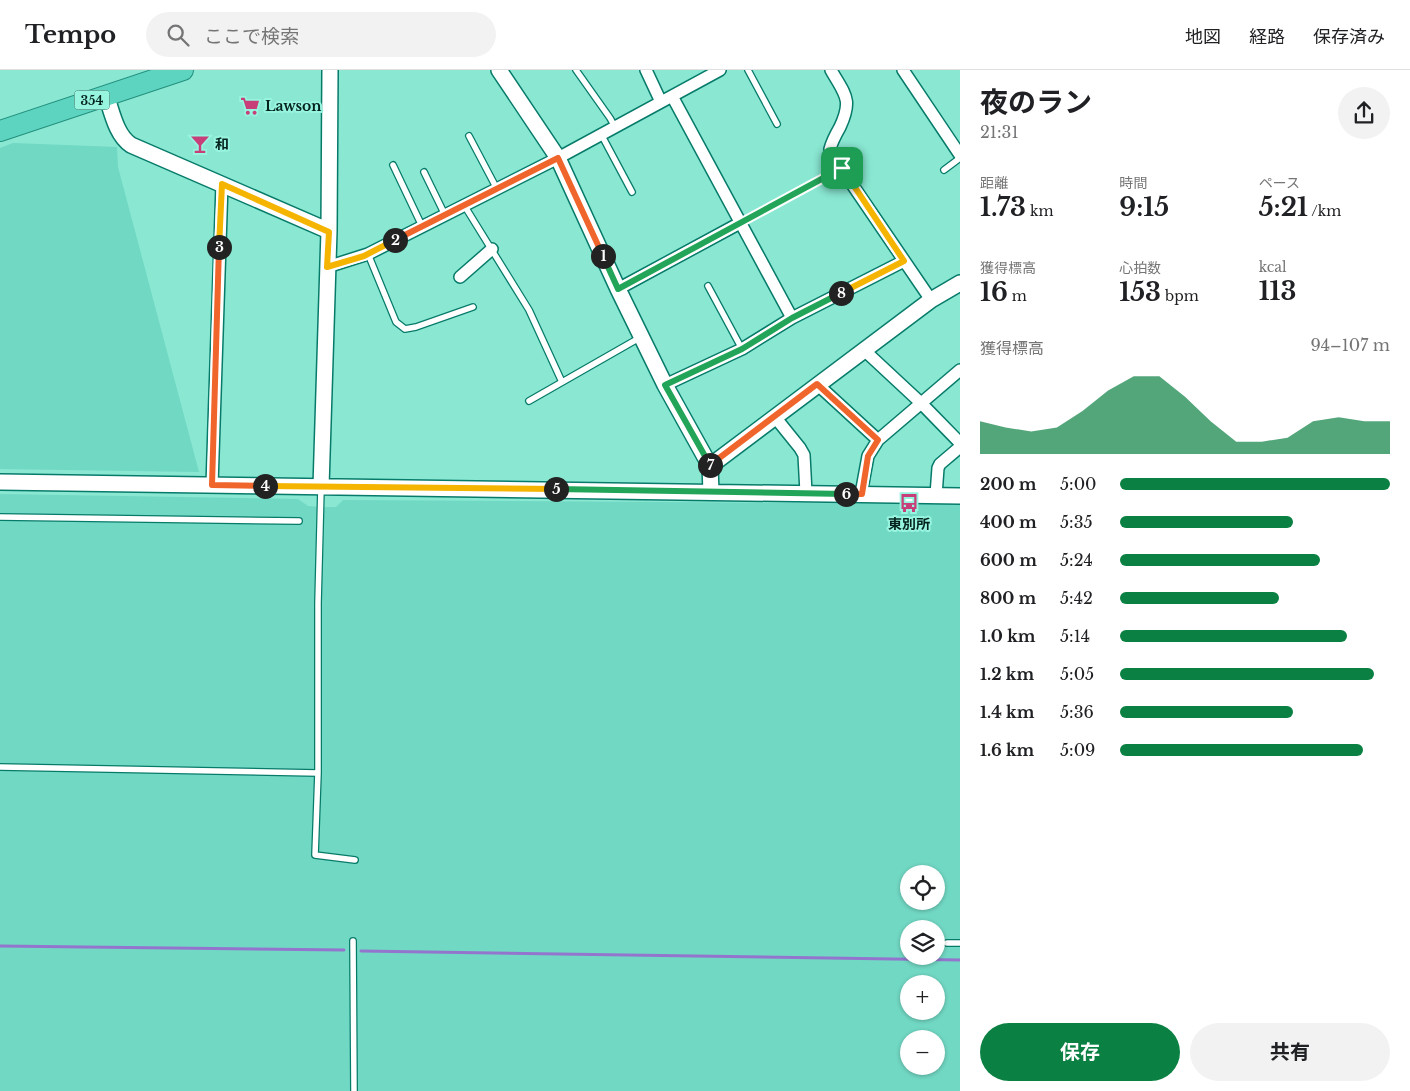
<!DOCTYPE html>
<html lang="ja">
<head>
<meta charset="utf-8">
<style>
	body { margin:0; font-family:"Libre Baskerville","Noto Sans JP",serif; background:#f2f2f2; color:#202124; height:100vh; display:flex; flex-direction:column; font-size:19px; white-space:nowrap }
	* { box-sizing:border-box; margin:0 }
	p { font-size:16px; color:#757577 }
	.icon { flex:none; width:28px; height:28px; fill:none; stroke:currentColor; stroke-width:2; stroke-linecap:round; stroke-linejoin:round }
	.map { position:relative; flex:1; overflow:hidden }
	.sheet { display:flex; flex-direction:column; background:#fff; width:450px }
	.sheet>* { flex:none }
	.controls { position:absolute; left:900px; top:795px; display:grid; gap:10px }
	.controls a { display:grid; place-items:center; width:45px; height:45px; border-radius:50%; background:#fff; box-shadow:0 1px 4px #0004; font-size:25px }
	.pin { position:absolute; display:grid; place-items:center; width:42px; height:42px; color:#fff; margin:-21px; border-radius:10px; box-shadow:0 2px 8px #0006 }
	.km { position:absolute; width:25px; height:25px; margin:-12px; border-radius:50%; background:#222; color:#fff; font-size:14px; line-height:25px; text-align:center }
	.round { display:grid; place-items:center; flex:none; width:52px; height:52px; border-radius:26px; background:#f2f2f2 }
	.head { display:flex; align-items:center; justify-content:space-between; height:85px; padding:0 20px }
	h1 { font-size:28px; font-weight:700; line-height:38px }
	.stats { display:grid; grid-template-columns:repeat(3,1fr); gap:8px; height:85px; padding:5px 20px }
	.stats div { display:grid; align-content:center }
	.stats b { font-size:25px; font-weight:700 }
	.stats small { font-size:14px; font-weight:400 }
	.stats p { font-size:14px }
	.chart { height:140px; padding:10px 20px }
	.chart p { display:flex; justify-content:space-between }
	.chart svg { width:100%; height:90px; margin-top:5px; fill:#0b8043; opacity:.7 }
	.button { display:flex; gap:10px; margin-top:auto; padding:10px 20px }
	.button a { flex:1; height:58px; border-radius:30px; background:#0b8043; color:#fff; font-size:20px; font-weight:700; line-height:58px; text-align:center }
	.button a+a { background:#f2f2f2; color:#202124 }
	ul { padding:0 20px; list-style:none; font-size:16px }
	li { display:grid; grid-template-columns:80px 60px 1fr; align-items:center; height:38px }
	li i { height:12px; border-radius:6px; background:#0b8043 }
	header { display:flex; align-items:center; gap:30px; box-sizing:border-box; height:70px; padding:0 25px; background:#fff; border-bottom:1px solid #e0e0e0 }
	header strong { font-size:24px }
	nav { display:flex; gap:28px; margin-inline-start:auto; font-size:18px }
	.search { width:350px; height:45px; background:#f2f2f2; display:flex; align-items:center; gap:12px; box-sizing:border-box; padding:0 18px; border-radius:28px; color:#757577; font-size:19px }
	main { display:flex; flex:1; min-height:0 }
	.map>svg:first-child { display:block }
	.built { fill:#71d8c3; fill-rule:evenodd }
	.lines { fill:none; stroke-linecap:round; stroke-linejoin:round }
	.stream { stroke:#9375ce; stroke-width:3 }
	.service-casing { stroke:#077b6a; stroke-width:8 }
	.minor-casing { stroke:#077b6a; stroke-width:14 }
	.tertiary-casing { stroke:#077b6a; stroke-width:18 }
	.trunk-casing { stroke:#23907d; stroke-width:22 }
	.service { stroke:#fff; stroke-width:5.5 }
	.minor { stroke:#fff; stroke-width:11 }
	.tertiary { stroke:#fff; stroke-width:15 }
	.trunk { stroke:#5cd4c0; stroke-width:20 }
	.split-1-casing { stroke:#fff; stroke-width:10 }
	.split-2-casing { stroke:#fff; stroke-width:10 }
	.split-3-casing { stroke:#fff; stroke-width:10 }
	.split-4-casing { stroke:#fff; stroke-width:10 }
	.split-5-casing { stroke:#fff; stroke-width:10 }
	.split-6-casing { stroke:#fff; stroke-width:10 }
	.split-7-casing { stroke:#fff; stroke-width:10 }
	.split-8-casing { stroke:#fff; stroke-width:10 }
	.split-9-casing { stroke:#fff; stroke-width:10 }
	.split-1 { stroke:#22a559; stroke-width:6 }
	.split-2 { stroke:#f0652b; stroke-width:6 }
	.split-3 { stroke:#f5b400; stroke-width:6 }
	.split-4 { stroke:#f0652b; stroke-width:6 }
	.split-5 { stroke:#f5b400; stroke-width:6 }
	.split-6 { stroke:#22a559; stroke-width:6 }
	.split-7 { stroke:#f0652b; stroke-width:6 }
	.split-8 { stroke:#22a559; stroke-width:6 }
	.split-9 { stroke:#f5b400; stroke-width:6 }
	.labels { text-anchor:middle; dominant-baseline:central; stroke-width:4; stroke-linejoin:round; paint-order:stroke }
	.shield { fill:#97f4df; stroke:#306257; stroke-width:1 }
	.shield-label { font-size:12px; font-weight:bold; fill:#04231d }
	.poi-label { font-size:14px; font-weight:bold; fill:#04231d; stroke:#97f4df; text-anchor:start }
</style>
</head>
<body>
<header>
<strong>Tempo</strong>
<div class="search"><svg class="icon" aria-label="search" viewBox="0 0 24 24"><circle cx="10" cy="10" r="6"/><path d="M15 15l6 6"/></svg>ここで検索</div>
<nav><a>地図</a><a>経路</a><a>保存済み</a></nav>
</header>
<main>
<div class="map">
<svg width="960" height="1021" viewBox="0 0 960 1021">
	<rect width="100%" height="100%" fill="#89e7d2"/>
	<path class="built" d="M13,73L117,77L118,97L199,402L0,399V78Z
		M0,424L298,429L308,436L321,437H336L343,430L960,434V1021H0ZM909,804H936V831H909ZM909,859H936V886H909ZM909,914H936V941H909ZM909,969H936V996H909Z"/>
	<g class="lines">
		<path class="stream" d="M0,876L344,880
			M361,881L960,890"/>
		<g class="service-casing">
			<path id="service" d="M576,0L610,48L615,57
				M748,0L777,54
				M601,64L632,122
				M469,66L497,119
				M393,95L422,156
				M944,100L960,88
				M424,102L445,145
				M464,135L529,240L562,312
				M740,153L841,98
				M368,184L396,252L405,259L416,257L473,237
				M708,216L742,279
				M529,331L641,267
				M321,418L318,533V703L315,785L355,790
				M0,447L299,451
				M0,697L318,703
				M353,871L354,1021
				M947,873H960"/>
		</g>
		<g class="minor-casing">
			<path id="minor" d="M646,0L661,32
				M831,0C845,25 853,29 840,57C836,64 832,71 830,79L841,98L931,230
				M903,0L960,85
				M672,26L792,248
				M327,197L368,184L558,88L720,0
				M460,207L492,179
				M618,219L740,153
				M864,280L922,334L960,373
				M817,314L878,370
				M665,315L742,279L792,248L904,191
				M775,347L800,378L804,385L806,423
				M212,415L222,114
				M861,424L868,386L878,370L960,300
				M936,425L938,398L940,394L960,377"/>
		</g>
		<g class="tertiary-casing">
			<path id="tertiary" d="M499,0L558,88L618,219L665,315L710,396L711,422
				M106,25C112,42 116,65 131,75L329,161
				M710,396L931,230L960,213
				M0,412L960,426
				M321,417L329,161L330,0"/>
		</g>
		<g class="trunk-casing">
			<path id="trunk" d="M0,61L183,0"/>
		</g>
		<use href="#service" class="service"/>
		<use href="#minor" class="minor"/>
		<use href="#tertiary" class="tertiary"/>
		<use href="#trunk" class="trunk"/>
	</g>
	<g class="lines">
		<g class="split-1-casing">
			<path id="split-1" d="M603,186L618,219L842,98"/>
		</g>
		<g class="split-2-casing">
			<path id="split-2" d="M395,170L558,88L603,186"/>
		</g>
		<g class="split-3-casing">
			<path id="split-3" d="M219,177L222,114L329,162L327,197L364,186L395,170"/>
		</g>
		<g class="split-4-casing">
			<path id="split-4" d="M219,177L212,415L265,416"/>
		</g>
		<g class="split-5-casing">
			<path id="split-5" d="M265,416L556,419"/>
		</g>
		<g class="split-6-casing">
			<path id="split-6" d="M556,419L846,424"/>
		</g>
		<g class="split-7-casing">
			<path id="split-7" d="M710,395L817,314L878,370L868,386L862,424H846"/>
		</g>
		<g class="split-8-casing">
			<path id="split-8" d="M710,395L665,315L742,279L792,248L841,223"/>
		</g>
		<g class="split-9-casing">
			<path id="split-9" d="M841,223L904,191L842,98"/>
		</g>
		<use href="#split-1" class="split-1"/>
		<use href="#split-2" class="split-2"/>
		<use href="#split-3" class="split-3"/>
		<use href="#split-4" class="split-4"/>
		<use href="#split-5" class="split-5"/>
		<use href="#split-6" class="split-6"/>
		<use href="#split-7" class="split-7"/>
		<use href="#split-8" class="split-8"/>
		<use href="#split-9" class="split-9"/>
	</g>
	<defs>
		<g id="supermarket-bare" transform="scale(1.5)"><path d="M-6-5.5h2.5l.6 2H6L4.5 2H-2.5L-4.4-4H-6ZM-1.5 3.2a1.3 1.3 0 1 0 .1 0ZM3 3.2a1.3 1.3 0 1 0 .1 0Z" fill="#c73e79" stroke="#97f4df" stroke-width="2.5" paint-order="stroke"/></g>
		<g id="bar-bare" transform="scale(1.5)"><path d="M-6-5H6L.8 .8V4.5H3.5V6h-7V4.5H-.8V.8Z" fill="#c73e79" stroke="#97f4df" stroke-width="2.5" paint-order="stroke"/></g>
		<g id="bus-bare" transform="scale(1.5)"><path d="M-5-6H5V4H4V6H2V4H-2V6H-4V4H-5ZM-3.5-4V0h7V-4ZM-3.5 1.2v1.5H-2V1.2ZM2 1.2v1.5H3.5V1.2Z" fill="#c73e79" stroke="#97f4df" stroke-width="2.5" paint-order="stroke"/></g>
	</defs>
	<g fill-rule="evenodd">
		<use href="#supermarket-bare" x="250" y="36"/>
		<use href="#bar-bare" x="200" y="74"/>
		<use href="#bus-bare" x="909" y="433"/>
	</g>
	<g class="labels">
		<rect class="shield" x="74.5" y="20.5" width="35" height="19" rx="4"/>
		<g class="shield-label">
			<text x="92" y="30">354</text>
		</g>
		<g class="poi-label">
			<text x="265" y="36">Lawson</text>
			<text x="215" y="74">和</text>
			<text x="909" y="454" text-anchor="middle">東別所</text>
		</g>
	</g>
</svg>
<div class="controls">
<a><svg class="icon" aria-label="locate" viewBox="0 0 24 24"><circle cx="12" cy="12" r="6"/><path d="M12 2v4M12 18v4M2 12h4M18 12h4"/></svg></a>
<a><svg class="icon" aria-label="layers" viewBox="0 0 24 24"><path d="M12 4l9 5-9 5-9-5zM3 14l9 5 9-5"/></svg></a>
<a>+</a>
<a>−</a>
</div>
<div class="pin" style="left:842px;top:98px;background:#1e9e55"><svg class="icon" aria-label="arrive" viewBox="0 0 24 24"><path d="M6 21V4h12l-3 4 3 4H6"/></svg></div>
<b class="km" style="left:603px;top:186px">1</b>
<b class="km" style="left:395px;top:170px">2</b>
<b class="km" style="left:219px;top:177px">3</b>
<b class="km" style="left:265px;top:416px">4</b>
<b class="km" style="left:556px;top:419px">5</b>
<b class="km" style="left:846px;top:424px">6</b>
<b class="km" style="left:710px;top:395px">7</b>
<b class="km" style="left:841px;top:223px">8</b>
</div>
<section class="sheet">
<div class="head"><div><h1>夜のラン</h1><p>21:31</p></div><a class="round"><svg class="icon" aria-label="share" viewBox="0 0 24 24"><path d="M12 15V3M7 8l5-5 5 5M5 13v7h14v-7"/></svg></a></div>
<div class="stats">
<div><p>距離</p><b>1.73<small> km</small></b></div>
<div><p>時間</p><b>9:15</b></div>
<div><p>ペース</p><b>5:21<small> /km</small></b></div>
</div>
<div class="stats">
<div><p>獲得標高</p><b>16<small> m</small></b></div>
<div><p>心拍数</p><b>153<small> bpm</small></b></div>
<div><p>kcal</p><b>113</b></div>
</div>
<div class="chart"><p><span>獲得標高</span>94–107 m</p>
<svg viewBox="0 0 160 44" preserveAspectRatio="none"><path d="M0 44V28L10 31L20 33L30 31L40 23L50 13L60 6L70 6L80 16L90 28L100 38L110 38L120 36L130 28L140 26L150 28L160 28V44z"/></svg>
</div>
<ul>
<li><b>200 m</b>5:00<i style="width:100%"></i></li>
<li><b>400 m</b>5:35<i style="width:64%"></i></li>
<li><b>600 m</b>5:24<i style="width:74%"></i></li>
<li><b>800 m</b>5:42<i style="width:59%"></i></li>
<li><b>1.0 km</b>5:14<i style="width:84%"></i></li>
<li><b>1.2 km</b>5:05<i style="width:94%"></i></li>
<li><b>1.4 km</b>5:36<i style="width:64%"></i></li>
<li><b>1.6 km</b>5:09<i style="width:90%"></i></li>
</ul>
<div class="button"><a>保存</a><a>共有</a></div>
</section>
</main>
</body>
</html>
